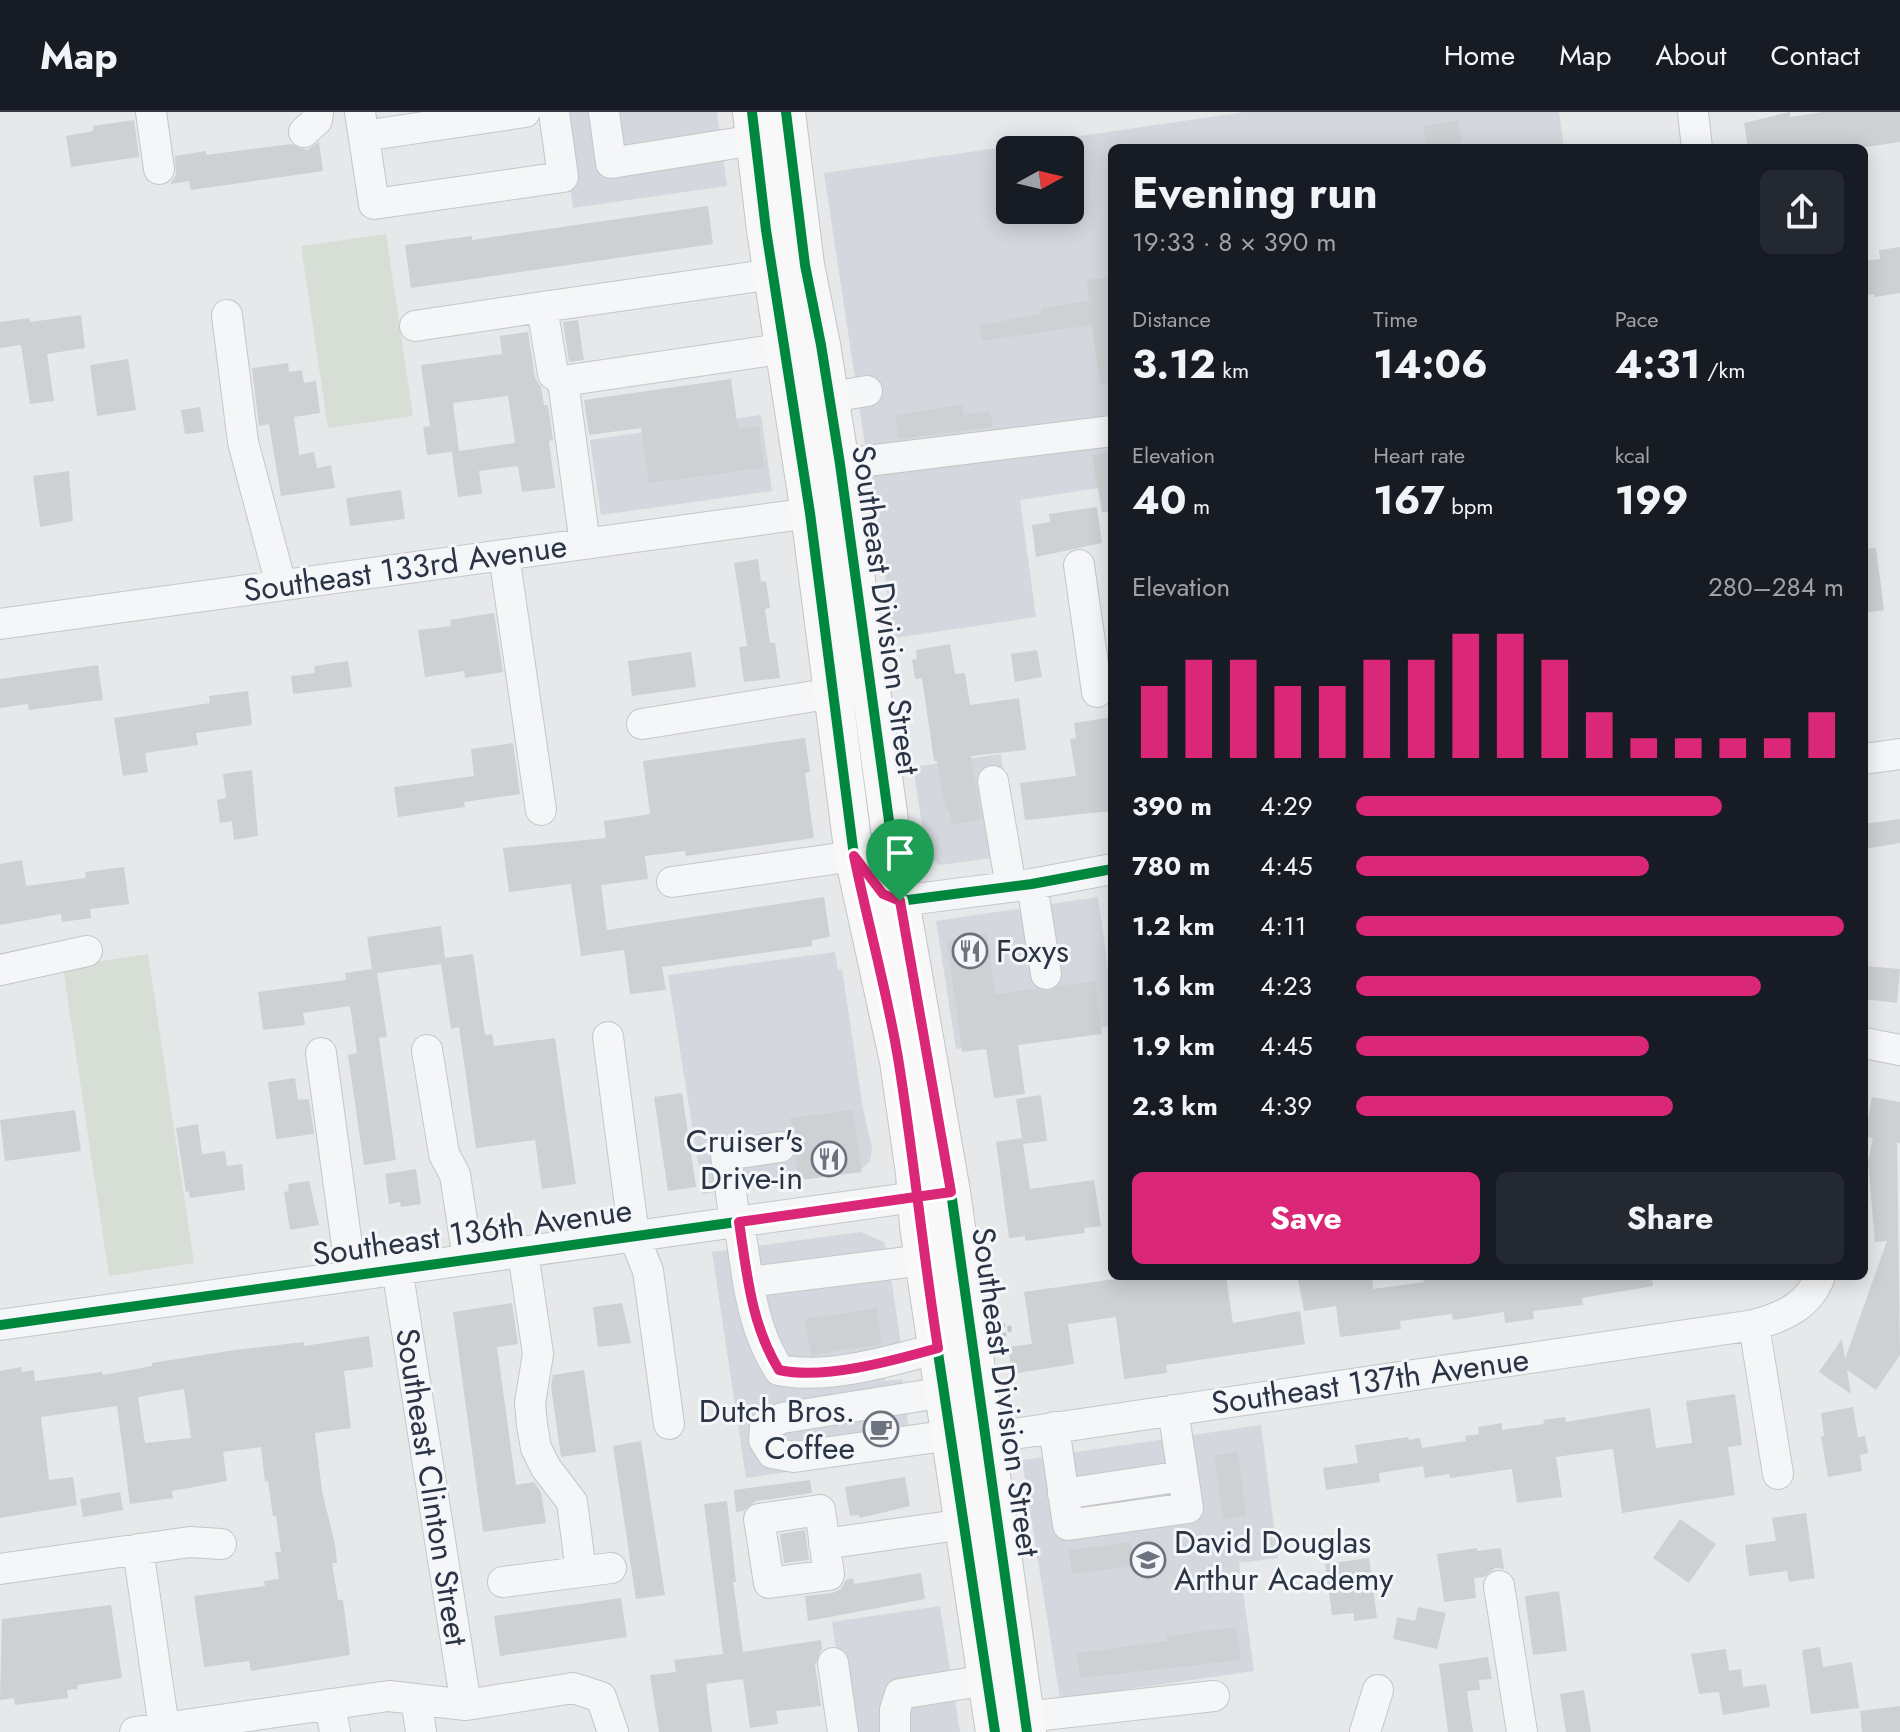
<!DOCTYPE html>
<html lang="en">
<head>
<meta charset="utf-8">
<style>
	body { margin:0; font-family:Jost,sans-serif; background:#242831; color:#f1f3f6; height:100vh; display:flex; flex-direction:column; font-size:30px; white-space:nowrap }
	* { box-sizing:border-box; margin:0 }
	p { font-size:26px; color:#9ea1a6 }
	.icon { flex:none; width:44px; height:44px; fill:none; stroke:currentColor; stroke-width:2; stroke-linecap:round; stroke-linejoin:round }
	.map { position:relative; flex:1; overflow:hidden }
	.panel { position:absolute; left:1108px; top:32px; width:760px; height:1136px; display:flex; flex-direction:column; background:#171b24; border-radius:12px; box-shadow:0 4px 20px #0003 }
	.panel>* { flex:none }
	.needle { width:52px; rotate:82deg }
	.buttons { position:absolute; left:996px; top:24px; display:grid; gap:16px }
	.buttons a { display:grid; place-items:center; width:88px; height:88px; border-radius:12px; background:#171b24; box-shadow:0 4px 20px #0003; font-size:40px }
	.pin { position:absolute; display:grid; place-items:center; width:68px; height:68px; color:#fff; margin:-82px -34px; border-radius:50% 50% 50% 0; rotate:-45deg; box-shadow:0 0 8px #0007 }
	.pin .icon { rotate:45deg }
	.round { display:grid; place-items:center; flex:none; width:84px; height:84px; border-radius:12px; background:#242831 }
	.headline { display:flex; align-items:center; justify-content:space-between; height:136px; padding:0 24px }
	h1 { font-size:44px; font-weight:700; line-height:60px }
	.figures { display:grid; grid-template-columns:repeat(3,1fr); gap:12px; height:136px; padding:8px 24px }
	.figures div { display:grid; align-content:center }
	.figures b { font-size:40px; font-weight:700 }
	.figures small { font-size:22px; font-weight:400 }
	.figures p { font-size:22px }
	.chart { height:224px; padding:16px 24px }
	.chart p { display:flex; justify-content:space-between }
	.chart svg { width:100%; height:144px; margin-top:8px; stroke:#db2777; stroke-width:6 }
	.action { display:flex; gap:16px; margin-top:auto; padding:16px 24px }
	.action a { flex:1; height:92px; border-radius:12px; background:#db2777; color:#fff; font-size:32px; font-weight:700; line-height:92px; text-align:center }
	.action a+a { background:#242831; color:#f1f3f6 }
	ul { padding:0 24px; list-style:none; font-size:26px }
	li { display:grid; grid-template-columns:128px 96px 1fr; align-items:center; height:60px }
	li i { height:20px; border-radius:10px; background:#db2777 }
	header { display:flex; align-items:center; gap:48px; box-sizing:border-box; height:112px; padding:0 40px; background:#171b24; border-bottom:2px solid #363941 }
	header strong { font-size:38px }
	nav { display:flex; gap:44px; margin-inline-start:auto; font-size:28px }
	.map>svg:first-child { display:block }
	.built { fill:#d4d7dd; fill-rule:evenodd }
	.green { fill:#d6ded6 }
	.building { fill:#ced0d3; fill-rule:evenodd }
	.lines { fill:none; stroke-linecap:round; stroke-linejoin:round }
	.minor-casing { stroke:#c4c6c8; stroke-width:32 }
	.major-casing { stroke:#c2c5c8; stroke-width:40 }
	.path { stroke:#c5c6ca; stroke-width:4; stroke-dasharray:6 6; stroke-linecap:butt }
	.minor { stroke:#f5f6f7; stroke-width:30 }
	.major { stroke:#f8f8f8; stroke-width:38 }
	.cycleway-casing { stroke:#f4f6f9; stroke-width:15 }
	.cycleway { stroke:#00873e; stroke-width:10 }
	.route-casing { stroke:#fff; stroke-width:16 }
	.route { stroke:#db2777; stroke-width:10 }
	.labels { text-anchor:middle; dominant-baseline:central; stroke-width:6; stroke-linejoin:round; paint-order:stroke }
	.street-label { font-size:32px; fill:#2b3445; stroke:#f4f6f9 }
	.poi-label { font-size:32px; fill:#2b3445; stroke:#f4f6f9; text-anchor:start }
</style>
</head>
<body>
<header>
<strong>Map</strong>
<nav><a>Home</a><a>Map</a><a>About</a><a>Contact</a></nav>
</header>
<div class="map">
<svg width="1900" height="1620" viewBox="0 0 1900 1620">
	<rect width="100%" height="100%" fill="#e6e8ea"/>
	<path class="built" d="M560,0H717L727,74L573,96Z
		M1245,0H1559L1564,36H1112V374L1020,388L1036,505L894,526L824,61ZM1010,38H1070V98H1010Z
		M761,303L772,379L601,403L590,328Z
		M1001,642L1015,743L940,753L927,744L913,655Z
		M1098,785L1112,886V914L956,937L936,809Z
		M835,840L838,858L842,857L863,997L872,1036L870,1050L857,1060L703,1082L668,863Z
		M861,1120L884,1130L887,1138L903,1246L882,1250L885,1269L902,1267L912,1342L746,1366L712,1140Z
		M1261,1313L1278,1446L1239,1451L1254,1559L1060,1587L1022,1348Z
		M940,1494L960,1620H848L832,1510Z"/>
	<path class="green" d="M386,122L413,304L328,316L301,134Z
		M148,842L194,1151L109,1164L63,855Z"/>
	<path class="building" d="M1790,0V5L1823,0H1900V30L1859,36H1748L1744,11Z
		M134,8L139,45L71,55L66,24L93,19V14Z
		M1458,8L1462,30L1427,36L1423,14Z
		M319,30L323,59L191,78L189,69L170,72L176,63L175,44L206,39V43L291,32L307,38Z
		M708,94L713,132L411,176L405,133L472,124V128Z
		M1900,135V181L1875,185L1874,182L1867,183L1864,149L1880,147L1879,138Z
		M1112,165V272H1100L1092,213L982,229L979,213L1042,202L1041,196L1089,189L1086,168Z
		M81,203L85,236L47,242L54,289L30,292L21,233L0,236V210L30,206V210Z
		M578,208L584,248L569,250L563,210Z
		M528,220L535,266L541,275L544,293H548L553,328L549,329L555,376L522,380L518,354L479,359L482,382L458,385L452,340L459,339L427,343L423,315L430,314L421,253L502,242L500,224ZM508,284L515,331L459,339L453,291Z
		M128,247L136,298L97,304L90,253Z
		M288,251L289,260L302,258L304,271L316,269L320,301L294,305L299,343L314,340L317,356L331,353L335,376L281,384L269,312L259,314L252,256Z
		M731,267L738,317L759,314L764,356L649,371L641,316L589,323L584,288Z
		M962,293L964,303L990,299L993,315L898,327L895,303Z
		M200,295L204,320L185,322L181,298Z
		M1112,340V400H1102L1092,343Z
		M69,359L73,409L40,415L33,364Z
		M401,378L405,407L350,414L346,386Z
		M1097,395L1102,431L1036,445L1032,413L1050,410L1049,402Z
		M1876,436L1884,498L1864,501V437Z
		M758,447L761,470L766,469L770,496L765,497L770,531H775L780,566L744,570L739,535L747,534L734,451Z
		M494,501L503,560L465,566L464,559L425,565L418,518L451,514L450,508Z
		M950,532L955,562L965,561L970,593L1019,586L1026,638L971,644L981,707L952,713L949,697L946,698L937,649H934L922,566L915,567L912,548L917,547L916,538Z
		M1037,538L1042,565L1015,570L1011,542Z
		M691,540L696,575L632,584L628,549Z
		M348,549L352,575L293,582L291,564L315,561L314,554Z
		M98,553L103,588L29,598L28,592L0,596V567Z
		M248,579L252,613L196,621L198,633L145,641L148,660L123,664L114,606L210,591L209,584Z
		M1112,605V699L1025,708L1020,671L1076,664L1070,627L1076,626L1074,611Z
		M805,626L810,660L805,661L814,726L686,744L685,739L645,744L648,767L601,773L607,818L824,785L830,825L812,828V834L662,855L666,878L630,882L624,838L581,844L571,772L509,780L503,736L606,726L604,709L650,702L643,649Z
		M513,631L520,682L464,690L465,695L398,705L394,675L474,664L471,637Z
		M252,658L258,724L234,728L232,709L220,711L217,688L226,686L223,662Z
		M1900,707V731L1864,737V712Z
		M22,748L26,774L86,766L85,760L124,755L129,792L90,797L91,806L62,810L61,802L0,813V752Z
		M441,814L445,846L473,842L485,923L492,922L494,934L555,926L576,1072L542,1077L535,1028L476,1036L459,915L451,917L441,852L377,861L387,925L379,926L396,1048L364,1053L348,943L357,941L350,894L303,901L305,913L263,918L258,880L346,868L345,861L372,857L367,825Z
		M987,822L995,882L1037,877L1048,880L1059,874L1095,869L1102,922L1018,933L1025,982L994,986L986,937L962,940L947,828Z
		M1864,854L1900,857L1897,891L1864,887Z
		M295,966L298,988L309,987L314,1022L276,1027L268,970Z
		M682,981L696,1075L668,1079L654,985Z
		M1041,983L1047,1029L1023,1032L1030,1077L1094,1068L1101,1114L1084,1116L1085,1121L1025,1129V1124L1009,1126L996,1030L1022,1026L1016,987Z
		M1872,985L1900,990V1031L1897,1030L1900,1243L1876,1278L1847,1258L1851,1282L1819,1260L1842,1227L1845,1247L1887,1129L1875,1130L1868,1050L1873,1026L1865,1024Z
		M75,998L81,1039L5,1049L0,1008Z
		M853,998L862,1060L799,1068L795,1044L798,1033L790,1006Z
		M198,1012L202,1042L225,1039L227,1054L242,1052L245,1078L190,1086L189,1079L186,1080L176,1016Z
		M416,1057L421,1092L401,1095L400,1090L389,1092L385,1062Z
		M309,1069L319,1113L290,1118L284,1080L289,1079L288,1072Z
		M1136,1164H1226L1233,1211L1300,1199L1305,1232L1166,1253L1167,1261L1124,1267L1116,1205L1068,1212L1074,1252L1012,1262L1008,1235L1032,1232L1024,1180Z
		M1320,1164H1372L1373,1177L1424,1170L1423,1164H1652L1653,1174L1582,1186L1583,1193L1533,1199L1534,1207L1505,1211L1504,1200L1453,1208L1452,1202L1400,1209L1401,1217L1340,1225L1336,1194L1304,1199L1298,1167Z
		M512,1191L518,1232L497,1235L516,1373L534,1370L541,1380L546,1411L483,1420L453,1200Z
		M622,1191L631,1231L598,1235L593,1195Z
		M877,1196L882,1232L811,1243L805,1207Z
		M369,1224L373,1255L344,1259L351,1316L315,1321L322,1379L335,1432L337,1451H332L338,1488H343L350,1543L251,1559L249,1549L204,1555L194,1484L265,1474L264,1469L279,1467L275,1440H281L276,1404H273L268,1369L265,1370L261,1335L223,1340L227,1369L172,1379L173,1386L130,1392L117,1294L41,1305L49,1368L73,1365L77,1393L0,1406V1259L21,1255L22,1260L34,1258L35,1269L102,1260L103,1263L152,1254V1251L235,1238L304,1230V1234ZM184,1277L191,1326L145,1331L138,1285Z
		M584,1258L596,1340L561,1345L551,1274L553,1263Z
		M1735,1282L1742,1333L1728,1335L1735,1383L1622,1401L1613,1337L1556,1345L1562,1385L1517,1391L1512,1357L1450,1366L1449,1362L1425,1366L1423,1354L1379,1361L1380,1370L1326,1378L1323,1356L1358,1351L1355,1333L1408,1325L1409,1328L1420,1326L1422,1336L1466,1329L1465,1324L1479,1322L1478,1315L1502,1311V1318L1544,1312L1543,1308L1565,1305L1566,1310L1650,1296L1656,1336L1692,1331L1686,1289Z
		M1853,1295L1858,1325L1865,1324L1868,1341L1860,1343L1862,1359L1828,1365L1821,1325L1824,1324L1821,1301Z
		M641,1329L665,1483L636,1487L613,1334Z
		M1238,1340L1246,1404L1223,1408L1214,1343Z
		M905,1365L910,1394L860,1406L859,1403L850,1404L845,1375Z
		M810,1368L812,1381L756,1389L743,1399L736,1400L734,1378Z
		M120,1380L123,1398L83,1405L80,1387Z
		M727,1389L736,1470H733L743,1540L821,1528L822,1536L815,1553L821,1594L776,1599L778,1612L750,1616L743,1567L706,1572L712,1620H659L650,1563L676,1560L674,1548L723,1542L704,1392Z
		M1806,1401L1815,1466L1789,1470L1787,1459L1749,1464L1745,1433L1776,1429L1772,1406Z
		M1680,1407L1716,1432L1689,1471L1653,1446Z
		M805,1418L809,1448L784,1451L780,1422Z
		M1130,1430L1134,1454L1072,1462L1069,1438Z
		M1477,1436V1439L1501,1436L1504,1457L1495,1456L1484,1465L1474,1466L1476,1486L1444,1490L1437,1442Z
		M1369,1446L1377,1506L1354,1509V1501L1332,1503L1325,1452Z
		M921,1461L925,1487L808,1509L805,1484L832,1481L841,1477L846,1468L853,1466L854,1472Z
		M1559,1479L1567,1539L1533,1543L1525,1484Z
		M621,1486L627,1525L500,1544L494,1504Z
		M111,1493L122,1566L77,1573L78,1577L67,1578L68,1586L15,1593L14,1586L0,1588L2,1507Z
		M1418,1495L1446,1501L1437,1537L1393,1527L1397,1505L1415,1509Z
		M1236,1515L1241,1548L1080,1566L1077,1541L1167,1529V1524Z
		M1820,1535L1823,1555L1852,1550L1859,1596L1811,1602L1802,1538Z
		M1726,1537L1729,1559L1741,1557L1743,1575L1766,1572L1770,1595L1723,1603L1719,1580L1699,1582L1691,1542Z
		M1488,1545L1492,1567L1479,1568L1480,1578L1467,1579L1473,1620H1448L1439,1552Z
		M1584,1578L1591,1620H1566L1560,1582Z
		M1900,1594V1620H1862L1860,1599Z"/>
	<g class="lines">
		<g class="minor-casing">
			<path id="minor" d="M151,0L159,57
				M360,0L374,92L563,65L554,0
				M604,0L611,51L755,28
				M1693,0L1697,36
				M304,20L317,8L318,0
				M364,24L525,0
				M774,162L542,195L553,262L563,269L787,236
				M227,203L243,330L281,473
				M415,214L542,195
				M563,269L585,432
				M808,289L867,279
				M818,355L1112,319
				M504,443L541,698
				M1079,453L1097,580
				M0,512L810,401
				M642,612L833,581
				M1864,647L1900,642
				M993,669L1011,775
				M672,770L854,744
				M1032,772L1046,862
				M900,789L1032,772L1112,757
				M0,858L87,839
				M608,925L634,1124L648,1159L669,1312
				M1864,931L1900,938
				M427,938L444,1042L455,1063L468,1147
				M321,941L351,1163
				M739,1110L748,1170L924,1148
				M735,1111L726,1043L780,1035
				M523,1140L538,1242L530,1291L532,1313L536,1336L546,1356L572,1390L581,1460
				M397,1156L466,1593
				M748,1170C754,1203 761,1229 779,1258C825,1268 892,1249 938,1236
				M0,1213L937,1082
				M1754,1213L1778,1362
				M945,1280L782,1306L765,1314L764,1328L772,1341L794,1345L951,1323
				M1054,1315L1068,1413L1188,1396L1173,1298
				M986,1326L1754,1213C1783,1205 1809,1194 1820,1164
				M1063,1382L1183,1364
				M820,1398L829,1463L769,1471L759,1407Z
				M824,1432L965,1412
				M138,1437L164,1616
				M0,1457L190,1430L221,1432
				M503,1470L611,1456
				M1499,1474L1522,1620
				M833,1551L843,1620
				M416,1587L421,1620
				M330,1592L335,1620
				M1025,1605L1214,1584
				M135,1620L389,1584L466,1593L573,1576L601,1585L613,1620
				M895,1620V1598L900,1582L987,1568
				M1365,1620L1378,1578"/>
		</g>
		<g class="major-casing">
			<path id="major" d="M752,0L766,118L810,401L854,744L899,949L915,1061L919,1114L995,1620
				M786,0L805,153L821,233L840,352L900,789L951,1080L1027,1620"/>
		</g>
		<path class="path" d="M999,1214L1009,1212L1010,1222L1000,1223"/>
		<use href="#minor" class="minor"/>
		<use href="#major" class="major"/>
		<g class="cycleway-casing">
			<path id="cycleway" d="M752,0L766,118L810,401L854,744L899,949L915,1061L919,1114L995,1620
				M786,0L805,153L821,233L840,352L900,789L951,1080L1027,1620
				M900,789L1032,772L1112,757
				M0,1213L951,1080"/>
		</g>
		<use href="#cycleway" class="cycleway"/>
	</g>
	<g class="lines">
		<g class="route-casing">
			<path id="route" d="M900,789L951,1080L739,1110C747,1162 751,1212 779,1258C824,1268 892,1249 938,1236C923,1142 914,1047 899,952C888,882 868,813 854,744L883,782L900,789"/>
		</g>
		<use href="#route" class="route"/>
	</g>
	<defs>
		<g id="restaurant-ring" transform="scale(1.8)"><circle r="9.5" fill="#f4f6f9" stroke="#6c737f" stroke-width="1.5"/><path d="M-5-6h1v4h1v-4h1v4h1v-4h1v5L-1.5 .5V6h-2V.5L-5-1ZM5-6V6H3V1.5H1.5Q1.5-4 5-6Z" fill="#6c737f"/></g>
		<g id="cafe-ring" transform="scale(1.8)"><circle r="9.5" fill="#f4f6f9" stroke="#6c737f" stroke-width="1.5"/><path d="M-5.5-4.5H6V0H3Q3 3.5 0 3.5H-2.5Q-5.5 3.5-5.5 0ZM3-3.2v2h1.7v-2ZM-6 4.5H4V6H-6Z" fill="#6c737f"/></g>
		<g id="school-ring" transform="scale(1.8)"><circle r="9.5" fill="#f4f6f9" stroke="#6c737f" stroke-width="1.5"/><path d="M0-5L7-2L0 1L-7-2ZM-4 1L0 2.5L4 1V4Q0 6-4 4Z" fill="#6c737f"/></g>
	</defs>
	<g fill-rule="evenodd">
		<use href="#restaurant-ring" x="970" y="839"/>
		<use href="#restaurant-ring" x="829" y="1047"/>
		<use href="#cafe-ring" x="881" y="1317"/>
		<use href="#school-ring" x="1148" y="1448"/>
	</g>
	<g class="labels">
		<g class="street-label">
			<text transform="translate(405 456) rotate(-8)">Southeast 133rd Avenue</text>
			<text transform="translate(886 498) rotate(82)">Southeast Division Street</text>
			<text transform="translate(472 1120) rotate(-8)">Southeast 136th Avenue</text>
			<text transform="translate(1370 1269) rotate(-8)">Southeast 137th Avenue</text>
			<text transform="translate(1006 1280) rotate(82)">Southeast Division Street</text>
			<text transform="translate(432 1375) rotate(81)">Southeast Clinton Street</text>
		</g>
		<g class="poi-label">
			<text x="996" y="839">Foxys</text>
			<text x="803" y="1029" text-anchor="end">Cruiser's<tspan x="803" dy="37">Drive-in</tspan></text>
			<text x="855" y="1299" text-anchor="end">Dutch Bros.<tspan x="855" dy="37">Coffee</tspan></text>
			<text x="1174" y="1430">David Douglas<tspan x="1174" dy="37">Arthur Academy</tspan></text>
		</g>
	</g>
</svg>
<div class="buttons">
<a><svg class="needle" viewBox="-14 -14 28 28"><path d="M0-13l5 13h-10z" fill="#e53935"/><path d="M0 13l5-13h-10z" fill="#9ea1a6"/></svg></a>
</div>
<div class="pin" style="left:900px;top:789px;background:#1e9e55"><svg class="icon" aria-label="arrive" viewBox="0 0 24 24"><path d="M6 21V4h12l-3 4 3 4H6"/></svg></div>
<section class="panel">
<div class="headline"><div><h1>Evening run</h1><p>19:33 · 8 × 390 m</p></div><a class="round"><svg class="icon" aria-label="share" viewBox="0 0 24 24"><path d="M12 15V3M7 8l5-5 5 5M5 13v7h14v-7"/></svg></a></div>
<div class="figures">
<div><p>Distance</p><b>3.12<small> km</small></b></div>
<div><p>Time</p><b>14:06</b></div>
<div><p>Pace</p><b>4:31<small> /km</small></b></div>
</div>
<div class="figures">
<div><p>Elevation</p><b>40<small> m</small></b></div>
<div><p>Heart rate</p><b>167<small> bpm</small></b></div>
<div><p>kcal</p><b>199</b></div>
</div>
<div class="chart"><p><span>Elevation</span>280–284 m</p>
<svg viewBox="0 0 160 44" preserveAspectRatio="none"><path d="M5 44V22M15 44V14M25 44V14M35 44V22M45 44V22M55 44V14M65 44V14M75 44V6M85 44V6M95 44V14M105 44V30M115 44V38M125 44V38M135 44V38M145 44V38M155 44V30"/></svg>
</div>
<ul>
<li><b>390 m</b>4:29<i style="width:75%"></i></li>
<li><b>780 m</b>4:45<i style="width:60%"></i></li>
<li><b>1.2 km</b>4:11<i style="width:100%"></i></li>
<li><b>1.6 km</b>4:23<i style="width:83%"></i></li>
<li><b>1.9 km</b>4:45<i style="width:60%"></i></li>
<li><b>2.3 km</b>4:39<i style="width:65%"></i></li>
</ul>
<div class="action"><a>Save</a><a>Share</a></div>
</section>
</div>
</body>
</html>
